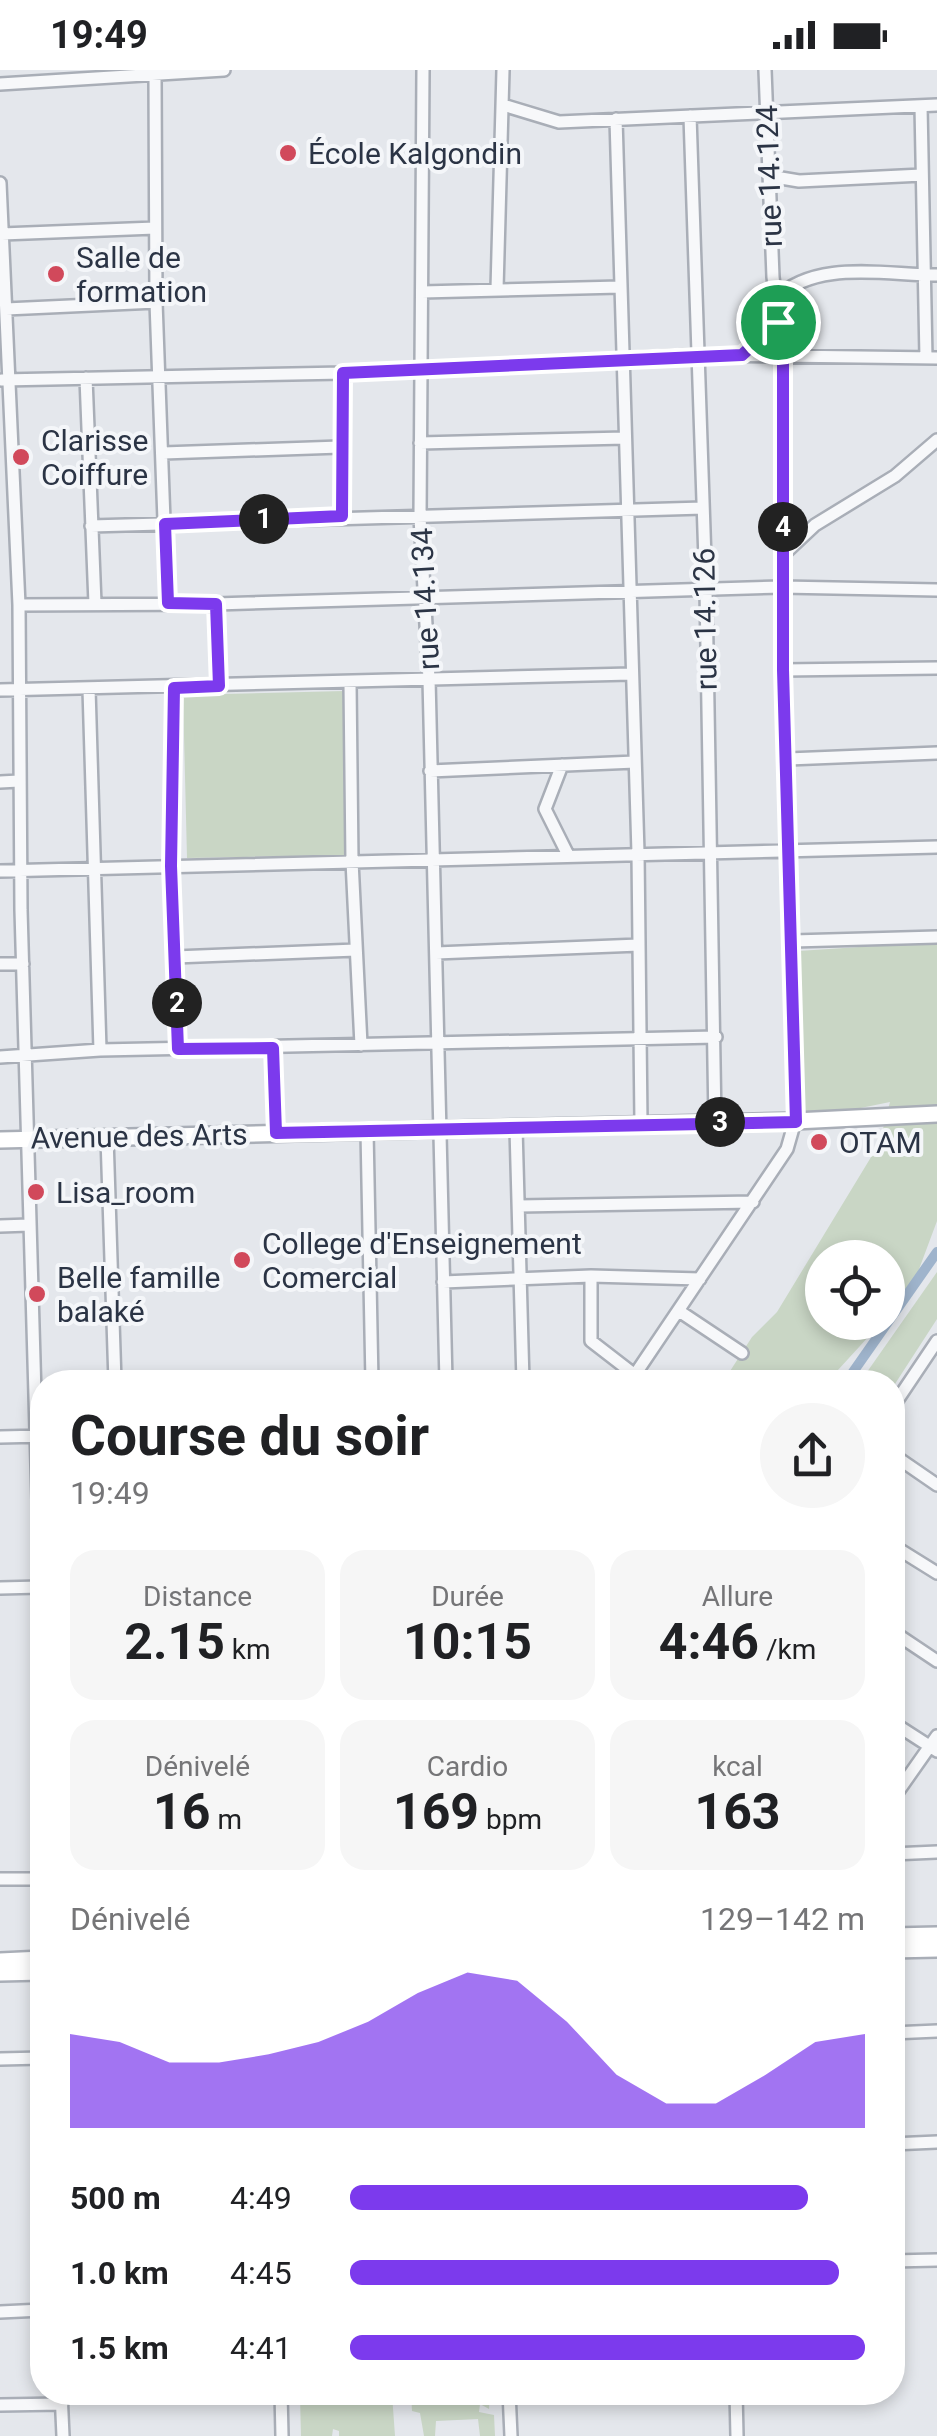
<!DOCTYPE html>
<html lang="fr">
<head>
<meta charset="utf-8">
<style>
	body { margin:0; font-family:Roboto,sans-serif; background:#f6f6f6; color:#202124; height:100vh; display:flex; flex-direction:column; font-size:38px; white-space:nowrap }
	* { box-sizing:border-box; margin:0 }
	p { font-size:32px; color:#757577 }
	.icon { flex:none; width:55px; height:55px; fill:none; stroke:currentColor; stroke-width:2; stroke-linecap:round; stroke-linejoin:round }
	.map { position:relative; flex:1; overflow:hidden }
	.details { position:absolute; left:30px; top:1300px; width:875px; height:1035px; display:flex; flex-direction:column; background:#fff; border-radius:40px; box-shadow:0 5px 15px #0003 }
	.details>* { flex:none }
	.buttons { position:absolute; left:805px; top:1170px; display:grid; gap:20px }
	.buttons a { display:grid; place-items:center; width:100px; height:100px; border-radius:50%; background:#fff; box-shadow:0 5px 15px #0003; font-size:50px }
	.pin { position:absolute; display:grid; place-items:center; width:85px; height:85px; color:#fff; margin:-42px; border:5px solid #fff; border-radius:50%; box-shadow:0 2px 10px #0007 }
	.km { position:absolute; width:50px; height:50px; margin:-25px; border-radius:50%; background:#222; color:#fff; font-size:28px; line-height:50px; text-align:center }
	.round { display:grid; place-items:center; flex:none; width:105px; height:105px; border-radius:52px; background:#f6f6f6 }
	.overview { display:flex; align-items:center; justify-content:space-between; height:170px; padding:0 40px }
	h1 { font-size:55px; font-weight:700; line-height:75px }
	.stats { display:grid; grid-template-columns:repeat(3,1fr); gap:15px; height:170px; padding:10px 40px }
	.stats div { display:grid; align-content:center; border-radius:25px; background:#f6f6f6; text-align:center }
	.stats b { font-size:50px; font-weight:700 }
	.stats small { font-size:28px; font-weight:400 }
	.stats p { font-size:28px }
	.chart { height:280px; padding:20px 40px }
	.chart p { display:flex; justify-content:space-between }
	.chart svg { width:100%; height:180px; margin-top:10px; fill:#7c3aed; opacity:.7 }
	ul { padding:0 40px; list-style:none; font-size:32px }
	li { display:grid; grid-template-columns:160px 120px 1fr; align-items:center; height:75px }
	li i { height:25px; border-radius:12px; background:#7c3aed }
	.status { display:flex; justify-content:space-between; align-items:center; height:70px; padding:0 50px; background:#fff; direction:ltr }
	.status svg { height:28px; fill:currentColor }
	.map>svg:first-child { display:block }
	.green { fill:#c9d6c5 }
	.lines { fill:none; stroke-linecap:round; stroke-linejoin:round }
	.canal { stroke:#9fb4cc; stroke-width:10 }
	.street-casing { stroke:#a9aeb7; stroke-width:16 }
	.secondary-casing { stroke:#a9aeb7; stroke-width:20 }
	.street { stroke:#f7f8fa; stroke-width:11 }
	.secondary { stroke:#fff; stroke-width:15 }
	.route-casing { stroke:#fff; stroke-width:20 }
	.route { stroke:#7c3aed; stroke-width:12 }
	.poi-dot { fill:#d1495b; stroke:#f4f6f9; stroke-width:4 }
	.labels { text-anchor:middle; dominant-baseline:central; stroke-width:8; stroke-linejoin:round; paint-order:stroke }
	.poi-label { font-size:30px; fill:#2b3445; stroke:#f4f6f9; text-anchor:start }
	.street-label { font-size:30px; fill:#2b3445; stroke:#f4f6f9 }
</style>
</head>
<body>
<div class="status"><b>19:49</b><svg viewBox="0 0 49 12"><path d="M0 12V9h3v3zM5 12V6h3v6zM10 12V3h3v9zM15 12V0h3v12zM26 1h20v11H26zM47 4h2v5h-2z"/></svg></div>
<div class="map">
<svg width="937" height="2366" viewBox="0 0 937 2366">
	<rect width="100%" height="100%" fill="#e4e7ec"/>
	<path class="green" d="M344,621L348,785L187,788L183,625Z
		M937,872V1151L912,1218L888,1245V1188H822V1252L881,1253L827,1312H723L752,1267L777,1242L879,1074L890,1032L802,1050L798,881Z
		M937,1202V1249L893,1317L892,1312H860Z
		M411,2323C439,2322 457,2329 485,2327L490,2323L489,2339L480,2334L479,2342L494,2345L495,2366H480L478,2349L436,2351L435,2366H424L420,2343L412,2341Z
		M392,2324L395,2366H339V2361L333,2359L332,2366H301L300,2326Z"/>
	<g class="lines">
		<path class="canal" d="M846,1312L937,1182"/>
		<g class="street-casing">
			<path id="street" d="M423,0L420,447L429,609L446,1312
				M155,6L156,232L167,533
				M0,14L224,0
				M503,35L559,52L937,35
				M921,36L926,288
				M690,46L706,520L715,1052
				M616,49L638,783L641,1053
				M769,106L799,111L922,105
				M0,113L19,535L21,840L42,1568
				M2,164L155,158
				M497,219L503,0
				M422,222L620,217
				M775,229C816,189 884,205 937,205
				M6,239L156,232
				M742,285L778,252
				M86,308L95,534
				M2,310L343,303L698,285L937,288
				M420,373L625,368
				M163,383L340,377
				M342,446L343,303
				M91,456L703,438
				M783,485L815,455L895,406L937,370
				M216,534L219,617
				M19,535L216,534L782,517L937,520
				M783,600L937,598
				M350,613L352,791L361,975
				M174,618L171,796L179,979
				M89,619L100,980
				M0,620L631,604
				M788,689L937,683
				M562,695L545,739L568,785
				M430,701L635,692
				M0,712L19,711
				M0,801L937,777
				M793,871L937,867
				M436,883L639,875
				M175,887L356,880
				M0,894H23
				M273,978L276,1063
				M0,987L100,980L716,967
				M516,1058L523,1312
				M367,1061L372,1312
				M107,1067L115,1312
				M519,1136L753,1132
				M0,1156L29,1155
				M591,1206V1271L635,1305
				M443,1212L591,1206L700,1209
				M679,1241L742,1283
				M630,1312L787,1079L795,1051L783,600V289L773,207L765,0
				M892,1338L937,1271
				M0,1367L42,1366
				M892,1384L937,1415
				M892,1475L937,1503
				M0,1518L40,1517
				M892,1561L937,1591
				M892,1652L937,1681
				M892,1730L937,1666
				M892,1784L937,1782
				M0,1809H42
				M892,1963L937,1961
				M0,1989L42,1988
				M892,2074L937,2072
				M892,2191L937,2190
				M0,2242L42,2240
				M61,2322L63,2366
				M281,2322L282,2366
				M509,2322L511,2366
				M736,2322L737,2366
				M0,2335L62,2334"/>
		</g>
		<g class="secondary-casing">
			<path id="secondary" d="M0,1070L795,1051L937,1044
				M892,1866L937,1865
				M892,1880L937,1879
				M0,1891L42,1889
				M0,1903L42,1902"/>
		</g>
		<use href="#street" class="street"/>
		<use href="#secondary" class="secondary"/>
	</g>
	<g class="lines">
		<g class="route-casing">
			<path id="route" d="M778,252L783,289V600L796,1052L276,1063L273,978L178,979L171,796L174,618L219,616L216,534L168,533L165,454L342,446L343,303L742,285Z"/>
		</g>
		<use href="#route" class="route"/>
	</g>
	<g class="poi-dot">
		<circle cx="288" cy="83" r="10"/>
		<circle cx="56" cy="204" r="10"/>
		<circle cx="21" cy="387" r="10"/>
		<circle cx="819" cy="1072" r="10"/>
		<circle cx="36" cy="1122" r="10"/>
		<circle cx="242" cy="1190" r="10"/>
		<circle cx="37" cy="1224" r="10"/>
	</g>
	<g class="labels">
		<g class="poi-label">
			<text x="308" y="83">École Kalgondin</text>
			<text x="76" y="187">Salle de<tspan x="76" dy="34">formation</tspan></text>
			<text x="41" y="370">Clarisse<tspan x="41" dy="34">Coiffure</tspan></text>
			<text x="839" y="1072">OTAM</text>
			<text x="56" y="1122">Lisa_room</text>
			<text x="262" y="1173">College d'Enseignement<tspan x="262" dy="34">Comercial</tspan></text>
			<text x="57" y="1207">Belle famille<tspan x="57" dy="34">balaké</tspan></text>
		</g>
		<g class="street-label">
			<text transform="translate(769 106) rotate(-92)">rue 14.124</text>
			<text transform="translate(425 529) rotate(-93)">rue 14.134</text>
			<text transform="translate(705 549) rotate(-91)">rue 14.126</text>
			<text transform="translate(139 1066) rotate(-1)">Avenue des Arts</text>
		</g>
	</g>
</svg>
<div class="buttons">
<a><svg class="icon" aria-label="locate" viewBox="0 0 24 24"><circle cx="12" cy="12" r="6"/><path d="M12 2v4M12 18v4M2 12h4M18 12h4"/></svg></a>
</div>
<div class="pin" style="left:778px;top:252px;background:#1e9e55"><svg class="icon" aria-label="arrive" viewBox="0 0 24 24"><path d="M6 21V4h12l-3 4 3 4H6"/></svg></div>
<b class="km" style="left:264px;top:449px">1</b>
<b class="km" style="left:177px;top:933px">2</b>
<b class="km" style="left:720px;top:1052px">3</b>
<b class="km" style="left:783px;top:457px">4</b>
<section class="details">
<div class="overview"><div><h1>Course du soir</h1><p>19:49</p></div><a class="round"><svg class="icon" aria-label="share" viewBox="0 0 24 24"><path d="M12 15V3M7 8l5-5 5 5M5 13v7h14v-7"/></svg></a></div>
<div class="stats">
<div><p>Distance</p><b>2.15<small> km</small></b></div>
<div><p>Durée</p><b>10:15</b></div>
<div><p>Allure</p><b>4:46<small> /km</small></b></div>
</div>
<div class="stats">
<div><p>Dénivelé</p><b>16<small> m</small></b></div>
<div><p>Cardio</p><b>169<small> bpm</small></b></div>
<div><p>kcal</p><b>163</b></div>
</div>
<div class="chart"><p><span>Dénivelé</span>129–142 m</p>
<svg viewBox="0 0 160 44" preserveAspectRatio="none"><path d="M0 44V21L10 23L20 28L30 28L40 26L50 23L60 18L70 11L80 6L90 8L100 18L110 31L120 38L130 38L140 31L150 23L160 21V44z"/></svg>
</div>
<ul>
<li><b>500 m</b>4:49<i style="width:89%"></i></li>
<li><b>1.0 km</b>4:45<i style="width:95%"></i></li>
<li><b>1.5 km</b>4:41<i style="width:100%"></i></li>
</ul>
</section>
</div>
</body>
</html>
